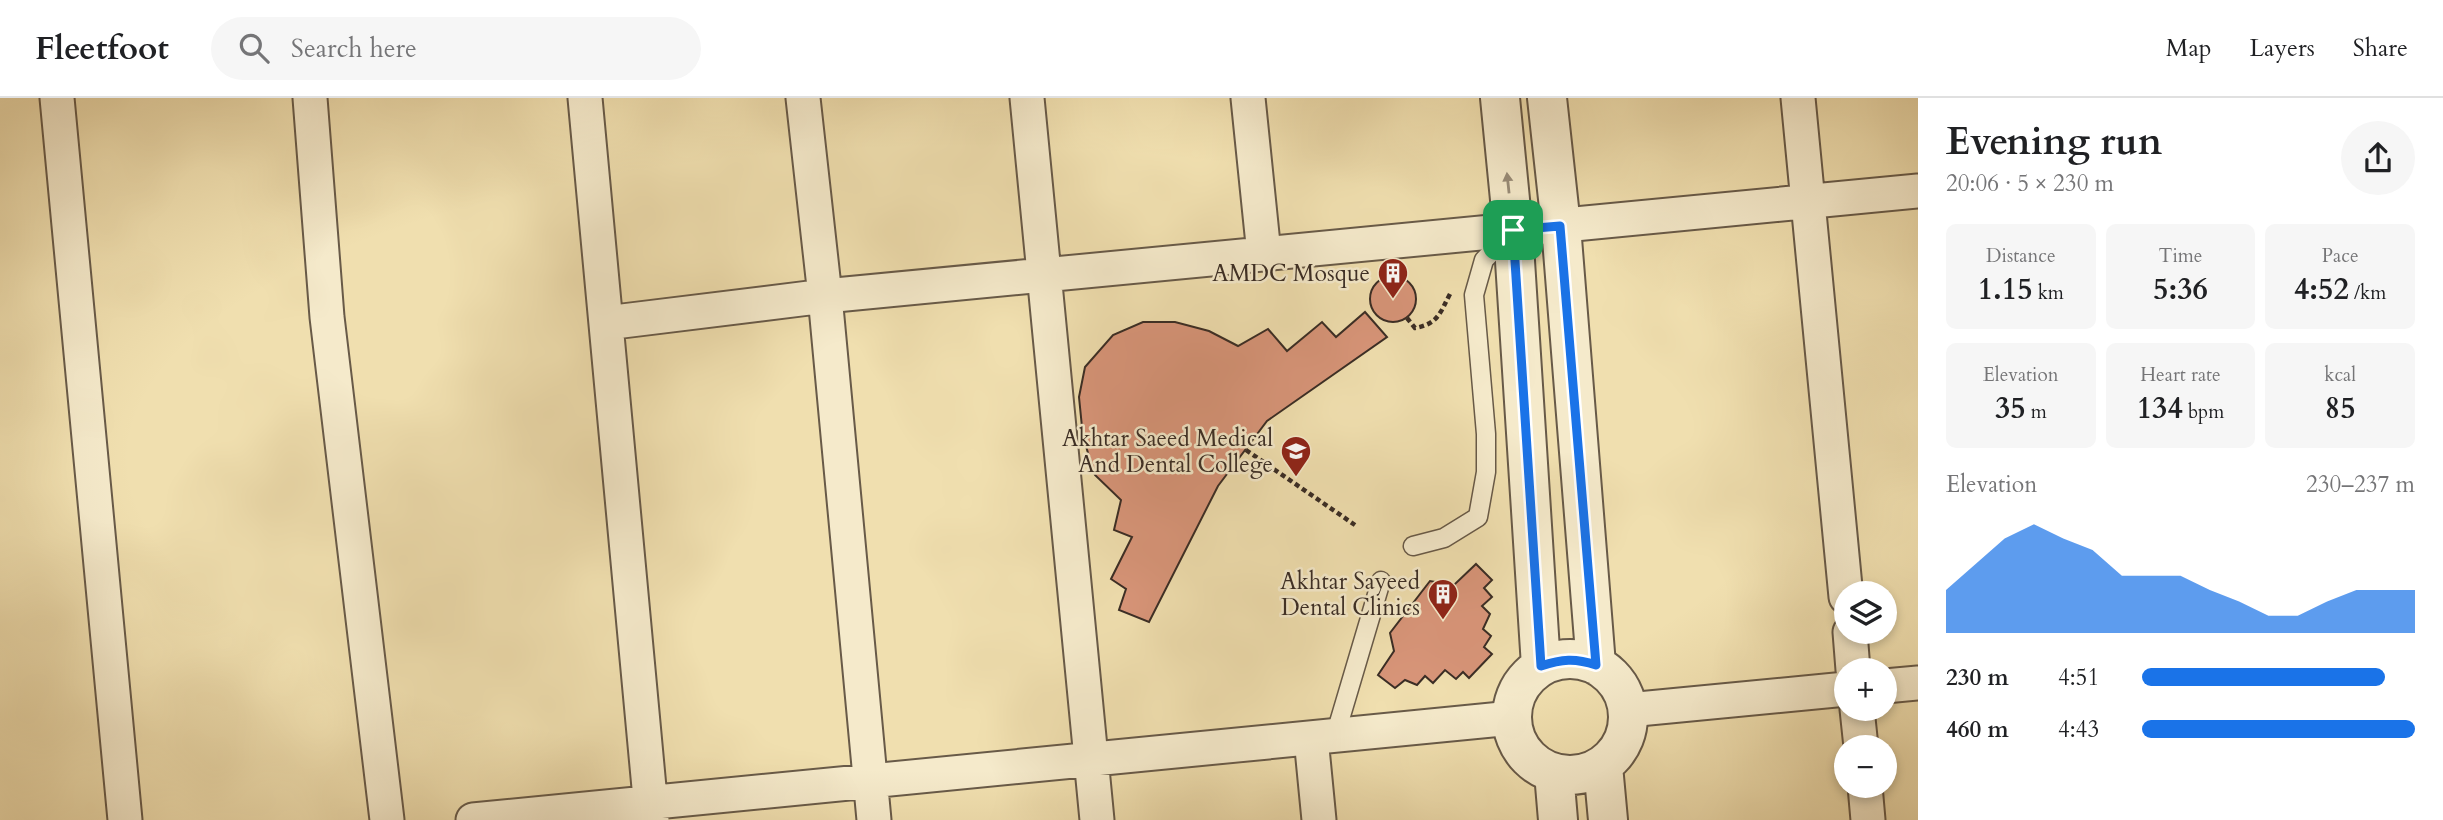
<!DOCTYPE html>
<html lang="en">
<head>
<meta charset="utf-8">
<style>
	body { margin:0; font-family:Cardo,serif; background:#f6f6f6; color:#202124; height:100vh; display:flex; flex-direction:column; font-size:26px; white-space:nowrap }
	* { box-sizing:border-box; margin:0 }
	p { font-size:23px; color:#757577 }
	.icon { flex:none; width:38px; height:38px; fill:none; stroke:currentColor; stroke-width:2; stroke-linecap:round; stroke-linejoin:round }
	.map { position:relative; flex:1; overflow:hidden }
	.panel { display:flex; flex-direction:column; background:#fff; width:525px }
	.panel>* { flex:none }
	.fabs { position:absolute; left:1834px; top:483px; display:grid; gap:14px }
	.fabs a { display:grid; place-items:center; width:63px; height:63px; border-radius:50%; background:#fff; box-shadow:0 4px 10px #0003; font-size:35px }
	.pin { position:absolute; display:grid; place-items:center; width:60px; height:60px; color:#fff; margin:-30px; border-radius:14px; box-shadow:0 4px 10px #0006 }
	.round { display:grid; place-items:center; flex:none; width:74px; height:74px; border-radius:37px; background:#f6f6f6 }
	.headline { display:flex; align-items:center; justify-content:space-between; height:119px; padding:0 28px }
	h1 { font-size:38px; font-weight:600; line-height:52px }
	.stats { display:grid; grid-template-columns:repeat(3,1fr); gap:10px; height:119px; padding:7px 28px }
	.stats div { display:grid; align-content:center; border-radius:10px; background:#f6f6f6; text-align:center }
	.stats b { font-size:30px; font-weight:600 }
	.stats small { font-size:19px; font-weight:400 }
	.stats p { font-size:19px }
	.chart { height:196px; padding:14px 28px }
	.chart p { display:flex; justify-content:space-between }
	.chart svg { width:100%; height:126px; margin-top:7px; fill:#1a73e8; opacity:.7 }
	ul { padding:0 28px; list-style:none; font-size:23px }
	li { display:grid; grid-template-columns:112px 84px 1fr; align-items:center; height:52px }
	li i { height:18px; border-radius:9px; background:#1a73e8 }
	header { display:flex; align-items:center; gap:42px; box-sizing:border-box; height:98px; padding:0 35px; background:#fff; border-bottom:2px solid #e0e0e0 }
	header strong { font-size:33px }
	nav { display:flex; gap:38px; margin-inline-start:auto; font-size:24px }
	.search { width:490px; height:63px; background:#f6f6f6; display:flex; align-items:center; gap:18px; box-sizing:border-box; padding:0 24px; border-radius:38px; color:#757577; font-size:26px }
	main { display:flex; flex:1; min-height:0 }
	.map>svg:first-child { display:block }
	.building { fill:#d89579; stroke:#3a2d25; stroke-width:2 }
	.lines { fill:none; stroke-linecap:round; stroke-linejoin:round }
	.service-casing { stroke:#685a48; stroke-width:21 }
	.minor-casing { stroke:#685a48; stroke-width:37 }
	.tertiary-casing { stroke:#685a48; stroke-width:42 }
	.path { stroke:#3a2d25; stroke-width:4.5; stroke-dasharray:5 3.5; stroke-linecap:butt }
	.service { stroke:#f5eacb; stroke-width:18 }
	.minor { stroke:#f5eacb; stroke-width:33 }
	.tertiary { stroke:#f5eacb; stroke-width:38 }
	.oneway { fill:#988c78 }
	.route-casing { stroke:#fff; stroke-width:14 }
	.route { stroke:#1a73e8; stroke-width:9 }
	.labels { text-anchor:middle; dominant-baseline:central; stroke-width:5; stroke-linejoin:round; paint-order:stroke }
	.poi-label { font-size:23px; fill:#3a2d25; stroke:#f5eacb; text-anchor:end }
</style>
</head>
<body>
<header>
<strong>Fleetfoot</strong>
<div class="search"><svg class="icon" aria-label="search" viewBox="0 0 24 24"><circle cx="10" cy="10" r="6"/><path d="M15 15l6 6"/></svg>Search here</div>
<nav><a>Map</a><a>Layers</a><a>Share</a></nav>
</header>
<main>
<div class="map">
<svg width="1918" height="722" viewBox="0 0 1918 722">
	<rect width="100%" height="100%" fill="#f0dfaf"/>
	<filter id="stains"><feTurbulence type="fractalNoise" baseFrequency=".00286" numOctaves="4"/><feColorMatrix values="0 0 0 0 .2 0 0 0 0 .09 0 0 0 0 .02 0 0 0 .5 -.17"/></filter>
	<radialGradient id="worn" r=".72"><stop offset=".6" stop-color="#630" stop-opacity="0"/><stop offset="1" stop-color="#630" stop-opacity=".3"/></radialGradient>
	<path class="building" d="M1370 201a23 23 0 1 1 46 0a23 23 0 1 1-46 0Z
		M1365,214L1387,239L1267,323L1218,388L1149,524L1119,512L1126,491L1111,481L1132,439L1114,432L1121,402L1095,377L1083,339L1079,299L1085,269L1113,237L1143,224H1175L1209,233L1238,248L1268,231L1287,253L1322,224L1336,239Z
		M1476,466L1492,482L1484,490L1492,499L1482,508L1490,516L1483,531L1491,538L1484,549L1492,556L1469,580L1463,574L1456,581L1445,572L1433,585L1425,578L1417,587L1405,582L1395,590L1378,577L1394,553L1390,535L1430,483L1454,487Z"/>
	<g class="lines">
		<g class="service-casing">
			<path id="service" d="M1413,448L1444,440L1478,419L1486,374V336L1474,197L1484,162L1511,134
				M1335,638L1381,483"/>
		</g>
		<g class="minor-casing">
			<path id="minor" d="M57,0L125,722
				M310,0L327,219L387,722
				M585,0L652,722
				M803,0L825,198L874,722
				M1027,0L1097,722
				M1248,0L1264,156
				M1798,0L1846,499
				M606,225L825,198L1918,93
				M1850,534L1853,572
				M1885,588L1918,585
				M1857,611L1861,649
				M1628,612L1846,591
				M1311,640L1319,722
				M1865,688L1868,722
				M473,722L1512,620"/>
		</g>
		<g class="tertiary-casing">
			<path id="tertiary" d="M1500,0L1513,132L1541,568
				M1547,0L1561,128L1596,567
				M1512 619a58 58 0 1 1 116 0a58 58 0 1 1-116 0Z
				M1603,668L1608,722
				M1554,675L1558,722"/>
		</g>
		<path class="path" d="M1407,220L1415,230C1438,226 1440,215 1450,196
			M1246,352L1355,427"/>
		<use href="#service" class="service"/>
		<use href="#minor" class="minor"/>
		<use href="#tertiary" class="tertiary"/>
	</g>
	<defs><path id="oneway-solid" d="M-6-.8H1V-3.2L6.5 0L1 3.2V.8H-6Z" transform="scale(1.75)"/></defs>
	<use class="oneway" href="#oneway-solid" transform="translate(1508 85) rotate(-96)"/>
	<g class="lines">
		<g class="route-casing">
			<path id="route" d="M1560,128L1596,567C1575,560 1562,561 1541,568L1513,132Z"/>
		</g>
		<use href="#route" class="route"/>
	</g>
	<defs>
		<g id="building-pin" transform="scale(1.575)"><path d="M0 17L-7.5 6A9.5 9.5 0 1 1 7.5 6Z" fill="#8f2418" stroke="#f5eacb"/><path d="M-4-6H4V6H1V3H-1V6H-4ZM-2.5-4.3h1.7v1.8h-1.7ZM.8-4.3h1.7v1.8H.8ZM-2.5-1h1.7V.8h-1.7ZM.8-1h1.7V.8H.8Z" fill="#fff"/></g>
		<g id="university-pin" transform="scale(1.575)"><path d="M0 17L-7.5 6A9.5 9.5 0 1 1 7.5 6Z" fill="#8f2418" stroke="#f5eacb"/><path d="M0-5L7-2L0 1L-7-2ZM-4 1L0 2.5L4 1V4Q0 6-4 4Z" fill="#fff"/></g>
	</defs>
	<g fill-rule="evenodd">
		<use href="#building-pin" x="1393" y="175"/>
		<use href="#university-pin" x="1296" y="353"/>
		<use href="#building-pin" x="1443" y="496"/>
	</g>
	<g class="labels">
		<g class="poi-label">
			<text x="1370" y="175">AMDC Mosque</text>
			<text x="1273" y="340">Akhtar Saeed Medical<tspan x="1273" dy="26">And Dental College</tspan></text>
			<text x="1420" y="483">Akhtar Sayeed<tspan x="1420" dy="26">Dental Clinics</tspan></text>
		</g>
	</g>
	<rect width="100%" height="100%" filter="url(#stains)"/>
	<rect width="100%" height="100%" fill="url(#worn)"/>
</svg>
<div class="fabs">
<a><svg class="icon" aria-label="layers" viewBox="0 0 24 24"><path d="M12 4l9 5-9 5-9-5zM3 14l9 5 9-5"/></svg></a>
<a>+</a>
<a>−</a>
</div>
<div class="pin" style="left:1513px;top:132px;background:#1e9e55"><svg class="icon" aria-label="arrive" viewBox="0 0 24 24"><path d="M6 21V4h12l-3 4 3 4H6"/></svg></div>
</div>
<section class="panel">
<div class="headline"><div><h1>Evening run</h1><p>20:06 · 5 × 230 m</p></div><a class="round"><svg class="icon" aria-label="share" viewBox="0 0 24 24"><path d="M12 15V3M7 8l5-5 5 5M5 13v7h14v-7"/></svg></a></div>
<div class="stats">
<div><p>Distance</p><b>1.15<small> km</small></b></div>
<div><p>Time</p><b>5:36</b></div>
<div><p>Pace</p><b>4:52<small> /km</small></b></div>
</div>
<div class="stats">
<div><p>Elevation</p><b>35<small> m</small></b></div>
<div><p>Heart rate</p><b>134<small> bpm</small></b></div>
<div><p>kcal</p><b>85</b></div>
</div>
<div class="chart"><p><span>Elevation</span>230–237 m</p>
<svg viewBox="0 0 160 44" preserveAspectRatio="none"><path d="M0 44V29L10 20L20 11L30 6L40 11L50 15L60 24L70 24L80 24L90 29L100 33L110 38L120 38L130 33L140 29L150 29L160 29V44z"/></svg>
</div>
<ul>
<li><b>230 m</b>4:51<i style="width:89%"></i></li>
<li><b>460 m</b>4:43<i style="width:100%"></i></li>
</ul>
</section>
</main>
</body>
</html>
